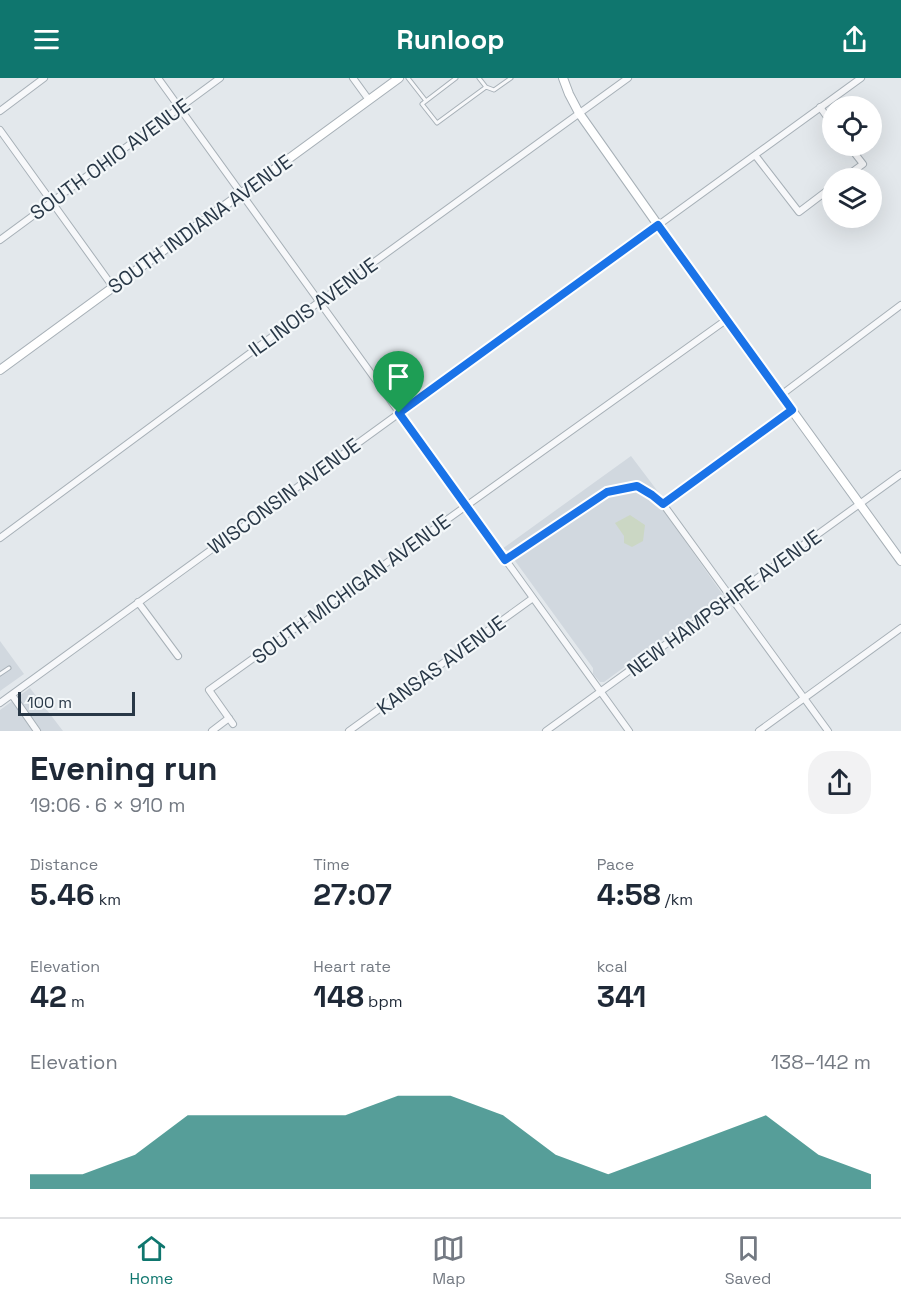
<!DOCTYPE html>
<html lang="en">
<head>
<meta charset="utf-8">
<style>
	body { margin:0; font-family:"Space Grotesk",sans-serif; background:#f2f2f3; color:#1f2937; height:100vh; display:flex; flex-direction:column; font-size:22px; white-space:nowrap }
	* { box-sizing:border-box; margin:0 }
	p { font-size:20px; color:#747a83 }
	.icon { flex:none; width:33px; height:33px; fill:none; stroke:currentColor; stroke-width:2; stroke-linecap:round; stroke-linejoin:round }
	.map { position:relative; height:653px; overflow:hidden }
	.side { display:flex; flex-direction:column; background:#fff; flex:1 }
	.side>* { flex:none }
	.fabs { position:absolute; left:822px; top:18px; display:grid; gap:12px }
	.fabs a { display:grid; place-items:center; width:60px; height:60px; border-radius:50%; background:#fff; box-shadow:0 6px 24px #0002; font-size:30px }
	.scale { position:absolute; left:18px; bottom:15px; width:117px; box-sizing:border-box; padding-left:6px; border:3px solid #293847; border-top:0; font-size:16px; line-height:21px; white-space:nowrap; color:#293847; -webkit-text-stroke:4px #f3f7f9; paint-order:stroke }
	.pin { position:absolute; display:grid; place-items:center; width:51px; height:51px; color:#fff; margin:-62px -26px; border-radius:50% 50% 50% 0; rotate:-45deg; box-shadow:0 0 6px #0007 }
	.pin .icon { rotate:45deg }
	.round { display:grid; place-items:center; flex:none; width:63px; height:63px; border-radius:24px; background:#f2f2f3 }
	.overview { display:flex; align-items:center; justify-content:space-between; height:102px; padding:0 30px }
	h1 { font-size:33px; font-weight:800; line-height:45px }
	.figures { display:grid; grid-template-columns:repeat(3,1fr); gap:9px; height:102px; padding:6px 30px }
	.figures div { display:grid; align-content:center }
	.figures b { font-size:30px; font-weight:800 }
	.figures small { font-size:16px; font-weight:400 }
	.figures p { font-size:16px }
	.chart { height:168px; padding:12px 30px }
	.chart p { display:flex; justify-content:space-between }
	.chart svg { width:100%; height:108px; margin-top:6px; fill:#0f766e; opacity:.7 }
	header { display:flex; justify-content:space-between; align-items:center; height:78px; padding:0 30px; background:#0f766e; color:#fff; font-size:27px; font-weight:800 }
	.tabs { display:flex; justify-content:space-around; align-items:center; height:84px; border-top:2px solid #e0e1e3; background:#fff; font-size:16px; color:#747a83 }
	.tabs a { display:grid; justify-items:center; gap:3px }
	.tabs .selected { color:#0f766e }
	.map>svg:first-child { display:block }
	.built { fill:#d1d8df }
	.green { fill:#cbd7c4 }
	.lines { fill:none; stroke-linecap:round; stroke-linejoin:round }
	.lane-casing { stroke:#a7b0b7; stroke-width:5 }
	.street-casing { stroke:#a7b0b7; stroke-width:8 }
	.secondary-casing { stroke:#a7b0b7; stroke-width:10 }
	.lane { stroke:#f7f8fa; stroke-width:3 }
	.street { stroke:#f7f8fa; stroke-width:6 }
	.secondary { stroke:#fff; stroke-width:8 }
	.route-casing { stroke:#fff; stroke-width:12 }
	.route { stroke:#1a73e8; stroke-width:8 }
	.labels { text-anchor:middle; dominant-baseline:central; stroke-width:4.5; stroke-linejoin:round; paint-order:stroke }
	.street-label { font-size:20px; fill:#293847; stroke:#f3f7f9 }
</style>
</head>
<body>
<header><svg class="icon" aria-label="menu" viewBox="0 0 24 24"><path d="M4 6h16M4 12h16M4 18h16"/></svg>Runloop<svg class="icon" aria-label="share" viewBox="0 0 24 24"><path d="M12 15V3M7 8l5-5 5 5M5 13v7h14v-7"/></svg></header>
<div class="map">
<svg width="901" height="653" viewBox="0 0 901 653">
	<rect width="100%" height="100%" fill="#e3e8ec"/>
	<path class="built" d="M631,378L662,419L659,423L661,429L723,517L604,604H600L593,596V590L507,472L502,471Z
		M0,563L24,596L0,613Z
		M30,610L63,653H0V632Z"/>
	<path class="green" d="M630,437L645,447L643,463L632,469L624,465V458L615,445Z"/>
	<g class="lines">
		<g class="lane-casing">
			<path id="lane" d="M408,0L426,23
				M456,0L422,26L437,45L486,9
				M479,0L486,9L494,12L511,0
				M507,481L607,414L637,408L662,425
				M0,596L9,590"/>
		</g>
		<g class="street-casing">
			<path id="street" d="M158,0L629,653
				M353,0L369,22
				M820,29L832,46
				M0,33L44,0
				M0,52L113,209
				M755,77L799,134L832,109
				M844,100L863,86L849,68
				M0,162L220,0
				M781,317L901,227
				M792,332L663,426L828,653
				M0,460L319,224L628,0
				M138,524L178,578
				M12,617L37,653
				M0,625L861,0
				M233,646L209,612L726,242
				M212,653L229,640
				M349,653L533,520
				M546,653L901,396
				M759,653L901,550"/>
		</g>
		<g class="secondary-casing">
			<path id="secondary" d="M563,0L569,16L579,35L658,147L901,483
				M0,292L399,0"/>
		</g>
		<use href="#lane" class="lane"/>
		<use href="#street" class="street"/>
		<use href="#secondary" class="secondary"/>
	</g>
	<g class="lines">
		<g class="route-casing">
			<path id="route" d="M658,147L792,332L663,426L652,417L637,408L607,414L505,482L399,335Z"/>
		</g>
		<use href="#route" class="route"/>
	</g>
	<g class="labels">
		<g class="street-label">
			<text transform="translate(110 81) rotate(-36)">SOUTH OHIO AVENUE</text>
			<text transform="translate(200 146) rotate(-36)">SOUTH INDIANA AVENUE</text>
			<text transform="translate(313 229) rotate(-36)">ILLINOIS AVENUE</text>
			<text transform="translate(284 418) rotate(-36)">WISCONSIN AVENUE</text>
			<text transform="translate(351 511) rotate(-36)">SOUTH MICHIGAN AVENUE</text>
			<text transform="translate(724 525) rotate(-36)">NEW HAMPSHIRE AVENUE</text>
			<text transform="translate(441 587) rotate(-36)">KANSAS AVENUE</text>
		</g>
	</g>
</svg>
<div class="fabs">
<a><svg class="icon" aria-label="locate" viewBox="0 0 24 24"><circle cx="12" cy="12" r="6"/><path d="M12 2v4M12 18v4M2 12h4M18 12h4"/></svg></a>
<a><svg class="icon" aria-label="layers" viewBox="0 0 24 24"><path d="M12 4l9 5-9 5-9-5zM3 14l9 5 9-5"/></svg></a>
</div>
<div class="scale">100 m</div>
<div class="pin" style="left:399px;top:335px;background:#1e9e55"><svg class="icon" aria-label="arrive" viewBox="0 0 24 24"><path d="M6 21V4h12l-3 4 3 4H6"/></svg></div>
</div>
<section class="side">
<div class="overview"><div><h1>Evening run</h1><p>19:06 · 6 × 910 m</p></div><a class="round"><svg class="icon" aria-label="share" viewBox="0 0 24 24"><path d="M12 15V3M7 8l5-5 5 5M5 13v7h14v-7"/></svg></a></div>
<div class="figures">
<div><p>Distance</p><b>5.46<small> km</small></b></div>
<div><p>Time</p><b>27:07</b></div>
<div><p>Pace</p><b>4:58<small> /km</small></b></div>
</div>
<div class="figures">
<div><p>Elevation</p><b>42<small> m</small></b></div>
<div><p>Heart rate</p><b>148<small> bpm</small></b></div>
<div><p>kcal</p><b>341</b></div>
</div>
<div class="chart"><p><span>Elevation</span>138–142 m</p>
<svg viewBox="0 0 160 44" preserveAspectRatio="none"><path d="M0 44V38L10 38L20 30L30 14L40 14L50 14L60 14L70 6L80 6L90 14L100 30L110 38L120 30L130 22L140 14L150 30L160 38V44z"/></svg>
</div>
</section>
<nav class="tabs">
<a class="selected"><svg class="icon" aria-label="home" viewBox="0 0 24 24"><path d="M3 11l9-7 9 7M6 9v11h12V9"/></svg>Home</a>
<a><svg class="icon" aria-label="map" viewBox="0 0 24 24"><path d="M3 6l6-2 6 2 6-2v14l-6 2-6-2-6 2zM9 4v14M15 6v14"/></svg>Map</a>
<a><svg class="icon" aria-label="saved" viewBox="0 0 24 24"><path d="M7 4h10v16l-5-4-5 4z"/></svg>Saved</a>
</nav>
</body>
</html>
